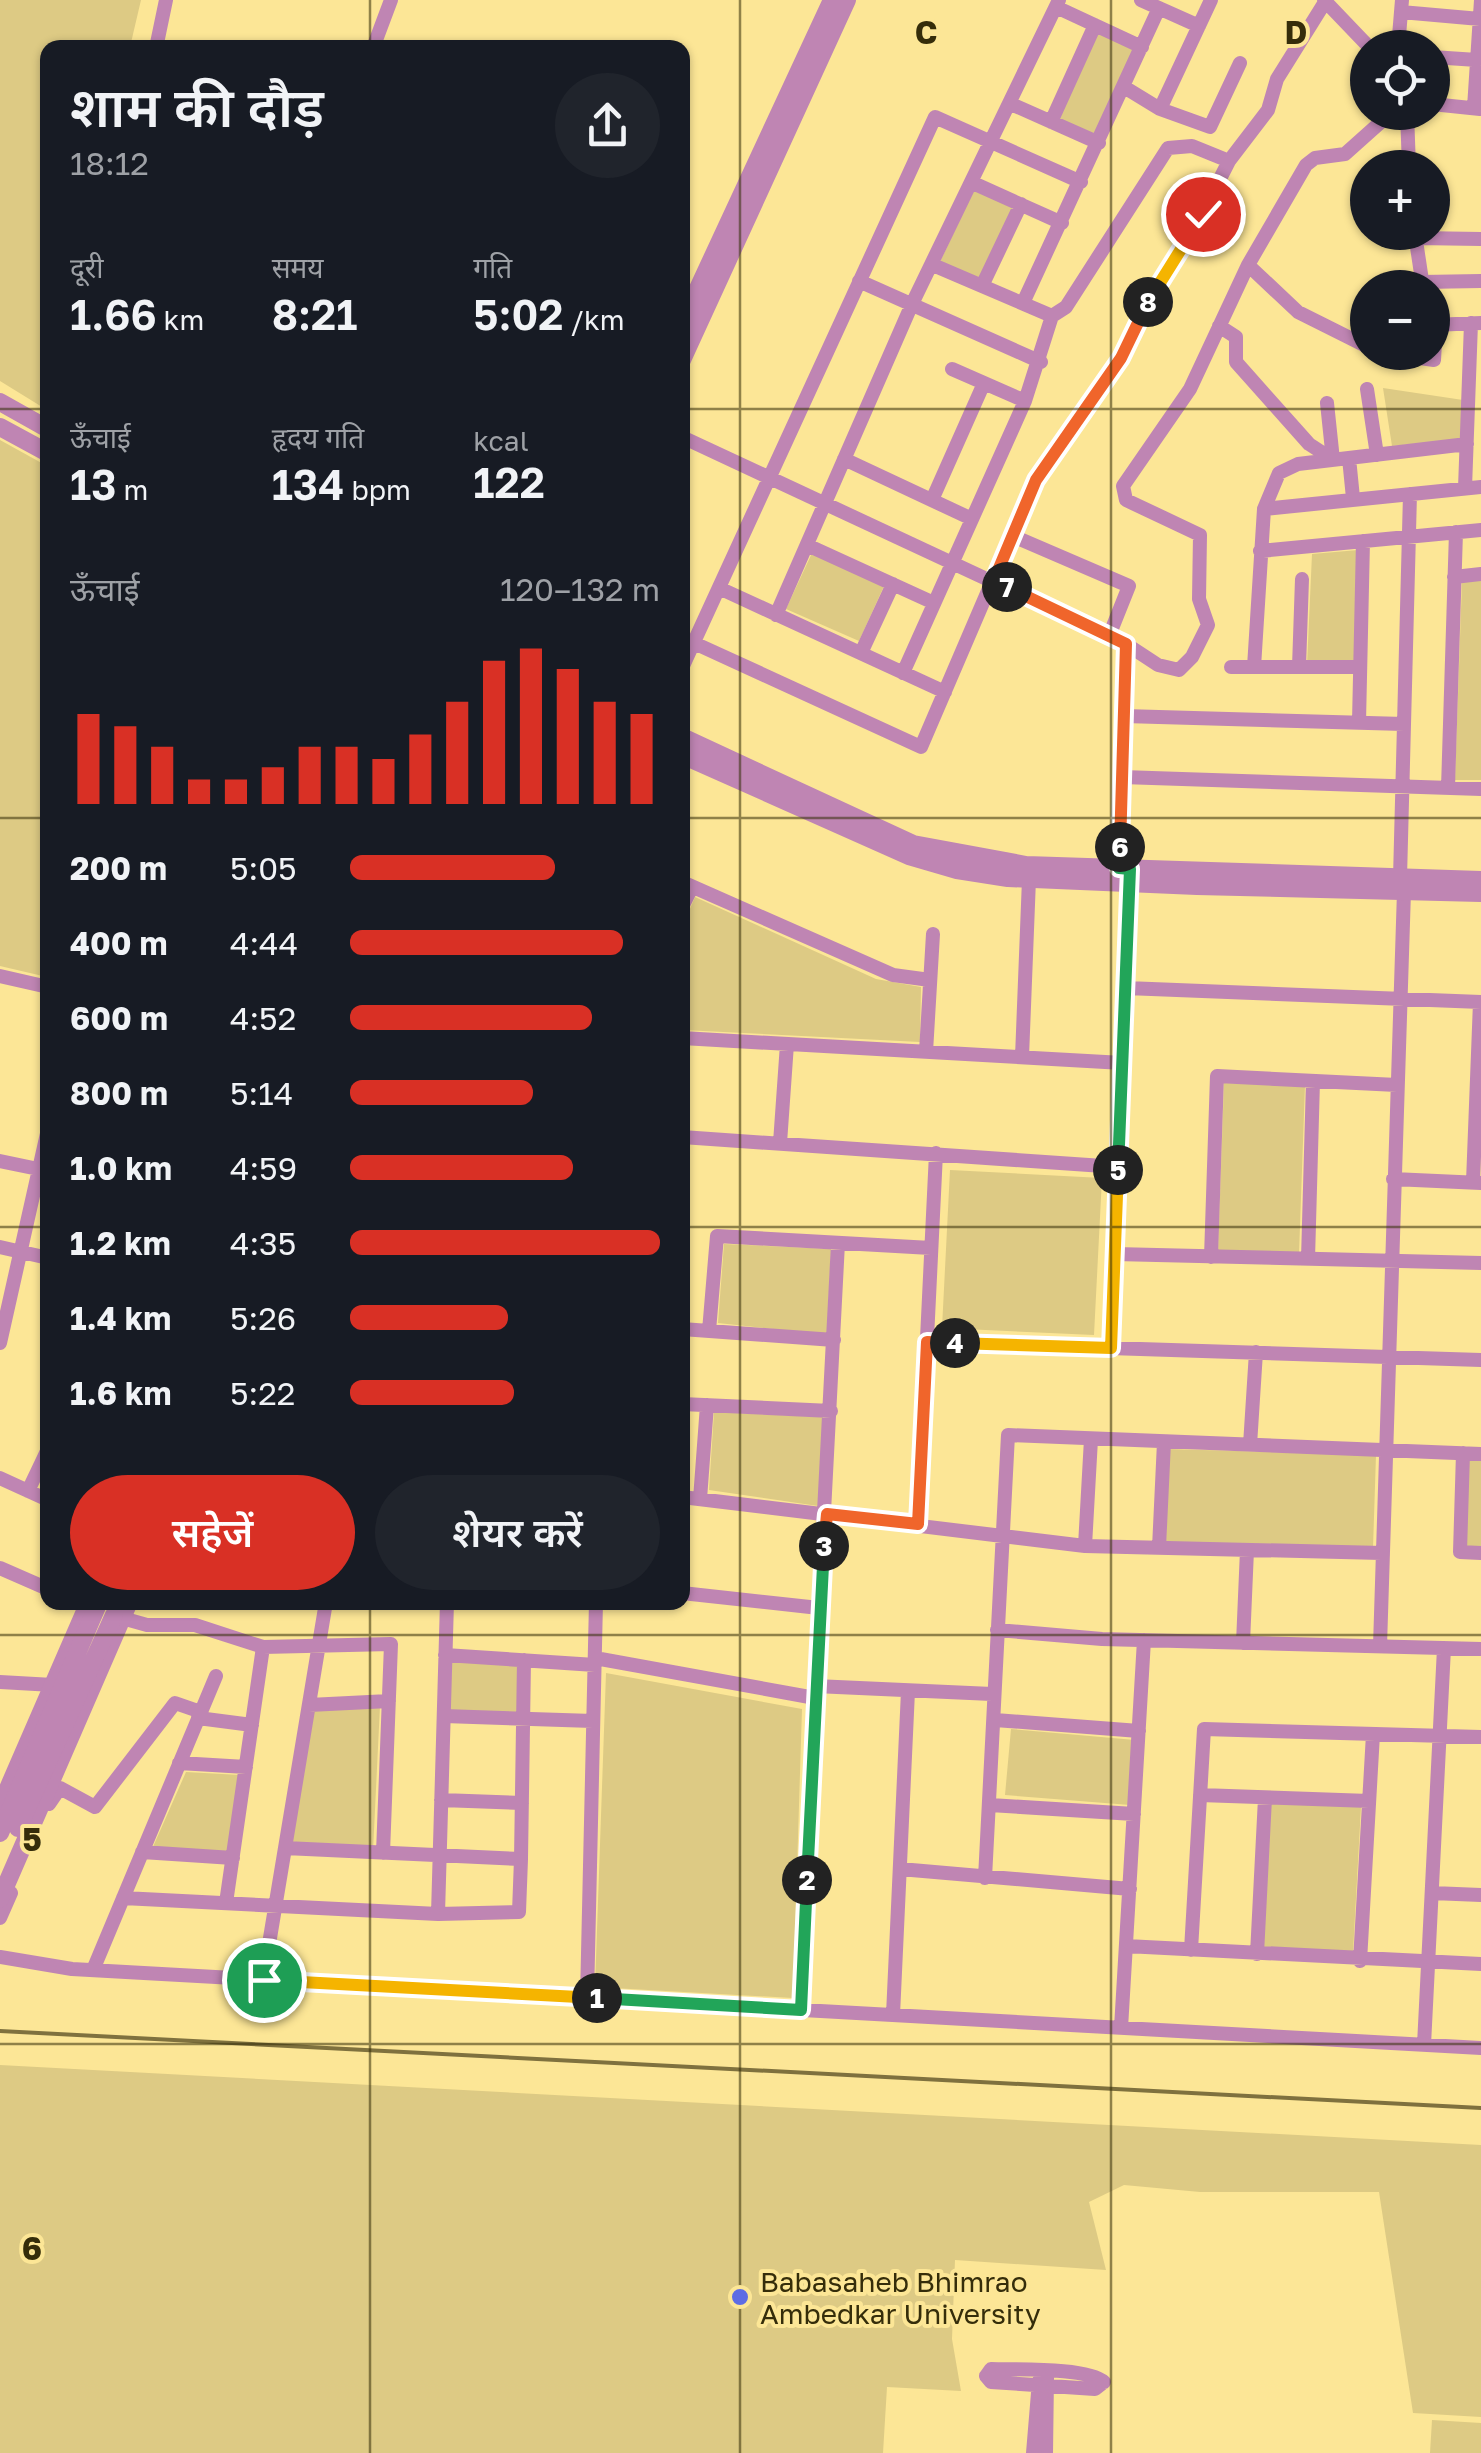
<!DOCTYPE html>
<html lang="hi">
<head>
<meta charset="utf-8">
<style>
	body { margin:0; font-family:"Golos Text","Noto Sans Devanagari",sans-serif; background:#20242c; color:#f1f3f6; height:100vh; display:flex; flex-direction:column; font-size:38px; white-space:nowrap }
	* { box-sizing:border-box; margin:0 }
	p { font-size:32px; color:#9ea1a6 }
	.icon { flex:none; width:55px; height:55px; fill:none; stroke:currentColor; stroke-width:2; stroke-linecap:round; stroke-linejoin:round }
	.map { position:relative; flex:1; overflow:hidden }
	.sheet { position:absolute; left:40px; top:40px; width:650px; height:1570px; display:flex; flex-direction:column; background:#171b24; border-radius:20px; box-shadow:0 2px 8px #0004 }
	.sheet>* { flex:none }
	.buttons { position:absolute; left:1350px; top:30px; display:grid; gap:20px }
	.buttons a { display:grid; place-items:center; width:100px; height:100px; border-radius:50%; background:#171b24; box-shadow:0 2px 8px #0004; font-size:50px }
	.pin { position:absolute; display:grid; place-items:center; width:85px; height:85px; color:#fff; margin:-42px; border:5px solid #fff; border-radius:50%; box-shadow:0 2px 10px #0007 }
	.km { position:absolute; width:50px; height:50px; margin:-25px; border-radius:50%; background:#222; color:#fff; font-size:28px; line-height:50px; text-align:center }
	.round { display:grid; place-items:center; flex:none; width:105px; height:105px; border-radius:52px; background:#20242c }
	.summary { display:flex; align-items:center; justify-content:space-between; height:170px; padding:0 30px }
	h1 { font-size:55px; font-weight:600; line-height:75px }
	.figures { display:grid; grid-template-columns:repeat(3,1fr); gap:15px; height:170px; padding:10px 30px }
	.figures div { display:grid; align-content:center }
	.figures b { font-size:42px; font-weight:600 }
	.figures small { font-size:28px; font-weight:400 }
	.figures p { font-size:28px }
	.chart { height:280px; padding:20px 30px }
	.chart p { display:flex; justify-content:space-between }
	.chart svg { width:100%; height:180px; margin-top:10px; stroke:#d93025; stroke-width:6 }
	.cta { display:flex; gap:20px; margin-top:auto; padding:20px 30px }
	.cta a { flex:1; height:115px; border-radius:60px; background:#d93025; color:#fff; font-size:40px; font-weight:600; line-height:115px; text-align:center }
	.cta a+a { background:#20242c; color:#f1f3f6 }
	ul { padding:0 30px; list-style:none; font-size:32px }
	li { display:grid; grid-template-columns:160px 120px 1fr; align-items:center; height:75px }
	li i { height:25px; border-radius:12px; background:#d93025 }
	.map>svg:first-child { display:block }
	.green { fill:#ddca84 }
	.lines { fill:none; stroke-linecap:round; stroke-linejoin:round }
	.minor { stroke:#bf85b3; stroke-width:14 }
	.tertiary { stroke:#bf85b3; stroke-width:18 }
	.rail { stroke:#7f713e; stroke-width:4 }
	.tertiary-bridge { stroke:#bf85b3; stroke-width:18 }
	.split-1-casing { stroke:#fff; stroke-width:20 }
	.split-2-casing { stroke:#fff; stroke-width:20 }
	.split-3-casing { stroke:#fff; stroke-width:20 }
	.split-4-casing { stroke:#fff; stroke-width:20 }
	.split-5-casing { stroke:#fff; stroke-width:20 }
	.split-6-casing { stroke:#fff; stroke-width:20 }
	.split-7-casing { stroke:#fff; stroke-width:20 }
	.split-8-casing { stroke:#fff; stroke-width:20 }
	.split-9-casing { stroke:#fff; stroke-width:20 }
	.split-1 { stroke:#f5b400; stroke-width:12 }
	.split-2 { stroke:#22a559; stroke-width:12 }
	.split-3 { stroke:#22a559; stroke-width:12 }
	.split-4 { stroke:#f0652b; stroke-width:12 }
	.split-5 { stroke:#f5b400; stroke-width:12 }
	.split-6 { stroke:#22a559; stroke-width:12 }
	.split-7 { stroke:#f0652b; stroke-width:12 }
	.split-8 { stroke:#f0652b; stroke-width:12 }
	.split-9 { stroke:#f5b400; stroke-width:12 }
	.grid { fill:none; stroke:#352d0a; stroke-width:2.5; stroke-opacity:0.55 }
	.poi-dot { fill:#5e6ce4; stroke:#fce696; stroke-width:4 }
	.labels { text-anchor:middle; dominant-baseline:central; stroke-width:8; stroke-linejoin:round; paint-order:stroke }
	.poi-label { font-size:28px; fill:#352d0a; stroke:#fce696; text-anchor:start }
	.grid-label { font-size:32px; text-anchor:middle; font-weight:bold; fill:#352d0a; stroke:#fce696; stroke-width:8; stroke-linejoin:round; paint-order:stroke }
</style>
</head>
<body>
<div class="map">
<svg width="1481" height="2453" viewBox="0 0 1481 2453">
	<rect width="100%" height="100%" fill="#fce696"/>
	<path class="green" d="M0,0H141L130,47L48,48L47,410L0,381Z
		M1097,33L1135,50L1096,136L1058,118Z
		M975,187L1014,205L979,280L940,262Z
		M1383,388L1463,400V439L1392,446Z
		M0,440L47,466V977L0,966Z
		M1358,550L1356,664L1307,665L1312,554Z
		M812,553L884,586L859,641L786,609Z
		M1481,580V780H1455L1462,581Z
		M695,897L876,979L921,987L920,1042L683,1030V925Z
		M1224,1083L1305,1085L1299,1254L1218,1252Z
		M950,1170L1102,1178L1094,1335L942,1328Z
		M724,1244L831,1249L827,1335L718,1323Z
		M714,1412L823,1417L818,1506L709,1490Z
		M1168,1449L1376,1455L1373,1548L1166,1542Z
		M1467,1460H1481V1549L1464,1548Z
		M452,1660L527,1664L524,1718L449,1715Z
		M606,1673L802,1709L793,1998L595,1987Z
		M380,1706L373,1851L290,1848L314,1710Z
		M1011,1729L1135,1740L1130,1805L1005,1795Z
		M186,1772L240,1775L228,1852L152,1849Z
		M1271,1802L1361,1807L1353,1952L1263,1947Z
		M0,2065L1481,2145V2417L1413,2413L1379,2192H1200L1124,2185L1089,2202L1106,2270L955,2260L952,2339L961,2391L887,2387L883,2453H0Z
		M1432,2420L1481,2423V2453H1430Z"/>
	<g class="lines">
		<path class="minor" d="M1141,0L1199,26
			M1324,0L1370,48
			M1056,7L1142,47
			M1401,12L1480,19
			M156,48L166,0
			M373,48L391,0
			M1398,48L1402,0
			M1432,57L1477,60
			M1124,87L1160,109L1210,127L1240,63
			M1011,104L1099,143
			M1432,104L1480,109
			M1474,108L1481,0
			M1160,109L1211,0
			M1407,112L1409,168
			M1051,122L1095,25
			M973,183L1062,223
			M1415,234L1423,287
			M1417,238L1481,239
			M933,265L1052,316
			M1248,265L1298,312L1368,347
			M859,281L1041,362
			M1422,282L1481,281
			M982,286L1021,204
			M1023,303L1159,8
			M1432,325L1481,323
			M1219,326L1236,337V362L1309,444L1332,459
			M1378,352L1434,360L1436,324
			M952,369L1025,401
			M1367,389L1377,455
			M1327,403L1333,460
			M682,437L1126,644L1119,874
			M1349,458L1353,498
			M844,459L972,519
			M1465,488L1471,323
			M932,500L984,383
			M1264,509L1481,487
			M1013,536L1129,586L1109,636
			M807,545L934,603
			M1260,551L1481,530
			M1454,577L1481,574
			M719,588L945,692
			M776,615L912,304L1059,0
			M694,643L921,747L1036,479L1121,358L1150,298L1196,226L1229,161L1268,110L1277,79L1325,2
			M1126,644L1158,665L1179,670L1192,657L1208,625L1199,599L1200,535L1126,500L1123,486L1190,389L1248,265L1306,165L1315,158L1345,154L1392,112
			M861,653L893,584
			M1231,667H1360
			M1254,667L1264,509L1279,473L1298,464L1467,444
			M1299,667L1302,579
			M682,668L935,117L1081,182
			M903,673L1025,401L1052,316L1066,307L1168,148L1192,146L1229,161
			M1124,716L1404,724
			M1359,722L1363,541
			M1122,777L1481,789
			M1448,788L1456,532
			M682,882L893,975L930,980
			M682,907L692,887
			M0,976L48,987
			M1126,988L1481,1002
			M682,1038L1123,1063
			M926,1052L933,934
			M1022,1057L1029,879
			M682,1137L1118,1167
			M780,1143L787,1044
			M0,1161L43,1170
			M1393,1179L1481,1183
			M1473,1182L1480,1002
			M0,1247L48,1258
			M1115,1254L1481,1263
			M1211,1257L1217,1076L1397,1085
			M1308,1259L1313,1081
			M682,1329L834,1340
			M709,1331L717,1236L931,1248
			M927,1342L1481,1360
			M0,1343L48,1129
			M1111,1348L1130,874
			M682,1404L831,1411
			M1250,1445L1256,1352
			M1463,1453L1460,1552L1481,1553
			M0,1478L48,1500
			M28,1491L48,1449
			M682,1497L1085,1546L1382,1553
			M700,1499L707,1405
			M918,1524L936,1153
			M1085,1546L1091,1439
			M1159,1548L1164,1442
			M0,1568L48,1589
			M682,1593L819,1608L838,1243
			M122,1618L147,1625H195L263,1647
			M997,1630L1102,1639L1481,1649
			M1243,1643L1247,1550
			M1380,1646L1404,891L1400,878L1410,494
			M445,1655L595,1665
			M595,1658L815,1698
			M0,1682L53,1685
			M815,1686L992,1694
			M309,1705L389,1701
			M444,1716L593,1721
			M198,1718L252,1725
			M995,1720L1139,1731
			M179,1763L246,1767
			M1200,1795L1369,1801
			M441,1800L522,1803
			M49,1804L60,1788L95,1807L175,1703L201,1712
			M990,1805L1134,1814
			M285,1848L521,1859L524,1660
			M142,1852L233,1858
			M900,1869L1130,1889
			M985,1878L1008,1435L1481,1454
			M1432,1893L1481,1895
			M123,1898L438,1914L519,1912L521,1859
			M226,1903L263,1647L391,1644L383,1853
			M438,1914L447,1602
			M0,1918L11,1893
			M1126,1946L1481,1964
			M1191,1950L1204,1729L1481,1737
			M1257,1954L1265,1798
			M0,1957L72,1969L1481,2048
			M1360,1961L1373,1734
			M93,1970L216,1676
			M263,1980L326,1602
			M587,1998L596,1602
			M801,2010L819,1608
			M893,2015L908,1691
			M1121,2028L1144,1640
			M1424,2045L1444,1648
			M986,2376L991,2369C1016,2370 1087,2367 1104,2382
			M986,2376L991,2382L1095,2389L1104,2382
			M1033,2453L1039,2381
			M1046,2453L1047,2377"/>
		<path class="tertiary" d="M682,323L832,0
			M682,360L847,0
			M0,402L48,429
			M0,427L48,453
			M682,737L913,844L1026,865L1481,880
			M682,755L909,856L957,870L1008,878L1197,886L1481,893
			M0,1807L89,1602
			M0,1899L129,1602"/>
		<path class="rail" d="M0,2031L1481,2108"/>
		<path class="tertiary-bridge" d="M18,1828L114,1615
			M0,1833L99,1602"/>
	</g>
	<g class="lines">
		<g class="split-1-casing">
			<path id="split-1" d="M264,1980L597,1998"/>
		</g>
		<g class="split-2-casing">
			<path id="split-2" d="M597,1998L801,2010L807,1880"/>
		</g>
		<g class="split-3-casing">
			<path id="split-3" d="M807,1880L824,1546"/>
		</g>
		<g class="split-4-casing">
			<path id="split-4" d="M824,1546L827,1514L918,1524L927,1342L955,1343"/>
		</g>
		<g class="split-5-casing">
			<path id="split-5" d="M955,1343L1111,1348L1118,1170"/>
		</g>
		<g class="split-6-casing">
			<path id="split-6" d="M1118,1170L1130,869L1119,868L1120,847"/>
		</g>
		<g class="split-7-casing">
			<path id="split-7" d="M1007,587L1126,644L1120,847"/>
		</g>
		<g class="split-8-casing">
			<path id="split-8" d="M1007,587L994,580L1036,480L1121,358L1148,302"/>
		</g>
		<g class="split-9-casing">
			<path id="split-9" d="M1148,302L1203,214"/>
		</g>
		<use href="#split-1" class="split-1"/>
		<use href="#split-2" class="split-2"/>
		<use href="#split-3" class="split-3"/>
		<use href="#split-4" class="split-4"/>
		<use href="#split-5" class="split-5"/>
		<use href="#split-6" class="split-6"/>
		<use href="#split-7" class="split-7"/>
		<use href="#split-8" class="split-8"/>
		<use href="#split-9" class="split-9"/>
	</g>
	<path class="grid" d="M370,0V48M740,0V2453M1111,0V2453M0,409H48M682,409H1481M0,818H48M682,818H1481M0,1227H48M682,1227H1481M370,1602V2453M0,1635H1481M0,2044H1481"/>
	<circle class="poi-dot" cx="740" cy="2297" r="10"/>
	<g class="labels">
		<g class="poi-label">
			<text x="760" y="2281">Babasaheb Bhimrao<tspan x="760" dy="32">Ambedkar University</tspan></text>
		</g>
	</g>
	<g class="grid-label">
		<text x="926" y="44">C</text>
		<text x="1296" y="44">D</text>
		<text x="32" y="1851">5</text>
		<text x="32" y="2260">6</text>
	</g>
</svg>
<div class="buttons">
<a><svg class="icon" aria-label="locate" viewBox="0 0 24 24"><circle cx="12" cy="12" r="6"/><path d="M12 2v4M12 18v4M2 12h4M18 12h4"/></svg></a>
<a>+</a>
<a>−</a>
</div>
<div class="pin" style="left:264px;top:1980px;background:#1e9e55"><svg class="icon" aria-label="arrive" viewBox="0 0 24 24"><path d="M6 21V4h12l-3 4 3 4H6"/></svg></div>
<div class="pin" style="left:1203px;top:214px;background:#d93025"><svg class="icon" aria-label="check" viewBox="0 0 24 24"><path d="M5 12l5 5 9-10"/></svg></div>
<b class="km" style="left:597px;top:1998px">1</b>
<b class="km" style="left:807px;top:1880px">2</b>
<b class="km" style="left:824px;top:1546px">3</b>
<b class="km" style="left:955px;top:1343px">4</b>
<b class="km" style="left:1118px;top:1170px">5</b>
<b class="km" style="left:1120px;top:847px">6</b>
<b class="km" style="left:1007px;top:587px">7</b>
<b class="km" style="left:1148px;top:302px">8</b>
<section class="sheet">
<div class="summary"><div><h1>शाम की दौड़</h1><p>18:12</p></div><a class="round"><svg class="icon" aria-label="share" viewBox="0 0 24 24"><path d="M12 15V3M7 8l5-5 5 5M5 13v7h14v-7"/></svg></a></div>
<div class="figures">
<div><p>दूरी</p><b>1.66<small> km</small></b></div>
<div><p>समय</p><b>8:21</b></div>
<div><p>गति</p><b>5:02<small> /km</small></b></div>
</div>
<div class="figures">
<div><p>ऊँचाई</p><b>13<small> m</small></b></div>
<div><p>हृदय गति</p><b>134<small> bpm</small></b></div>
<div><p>kcal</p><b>122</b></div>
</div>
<div class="chart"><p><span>ऊँचाई</span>120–132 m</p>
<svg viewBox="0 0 160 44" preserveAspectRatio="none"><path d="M5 44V22M15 44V25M25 44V30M35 44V38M45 44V38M55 44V35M65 44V30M75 44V30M85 44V33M95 44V27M105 44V19M115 44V9M125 44V6M135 44V11M145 44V19M155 44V22"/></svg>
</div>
<ul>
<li><b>200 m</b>5:05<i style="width:66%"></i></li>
<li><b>400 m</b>4:44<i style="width:88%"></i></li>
<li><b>600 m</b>4:52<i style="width:78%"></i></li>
<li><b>800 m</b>5:14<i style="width:59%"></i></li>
<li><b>1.0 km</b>4:59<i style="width:72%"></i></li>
<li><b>1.2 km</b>4:35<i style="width:100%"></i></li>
<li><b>1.4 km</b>5:26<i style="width:51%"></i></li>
<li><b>1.6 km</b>5:22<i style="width:53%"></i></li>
</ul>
<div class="cta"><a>सहेजें</a><a>शेयर करें</a></div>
</section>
</div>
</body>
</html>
